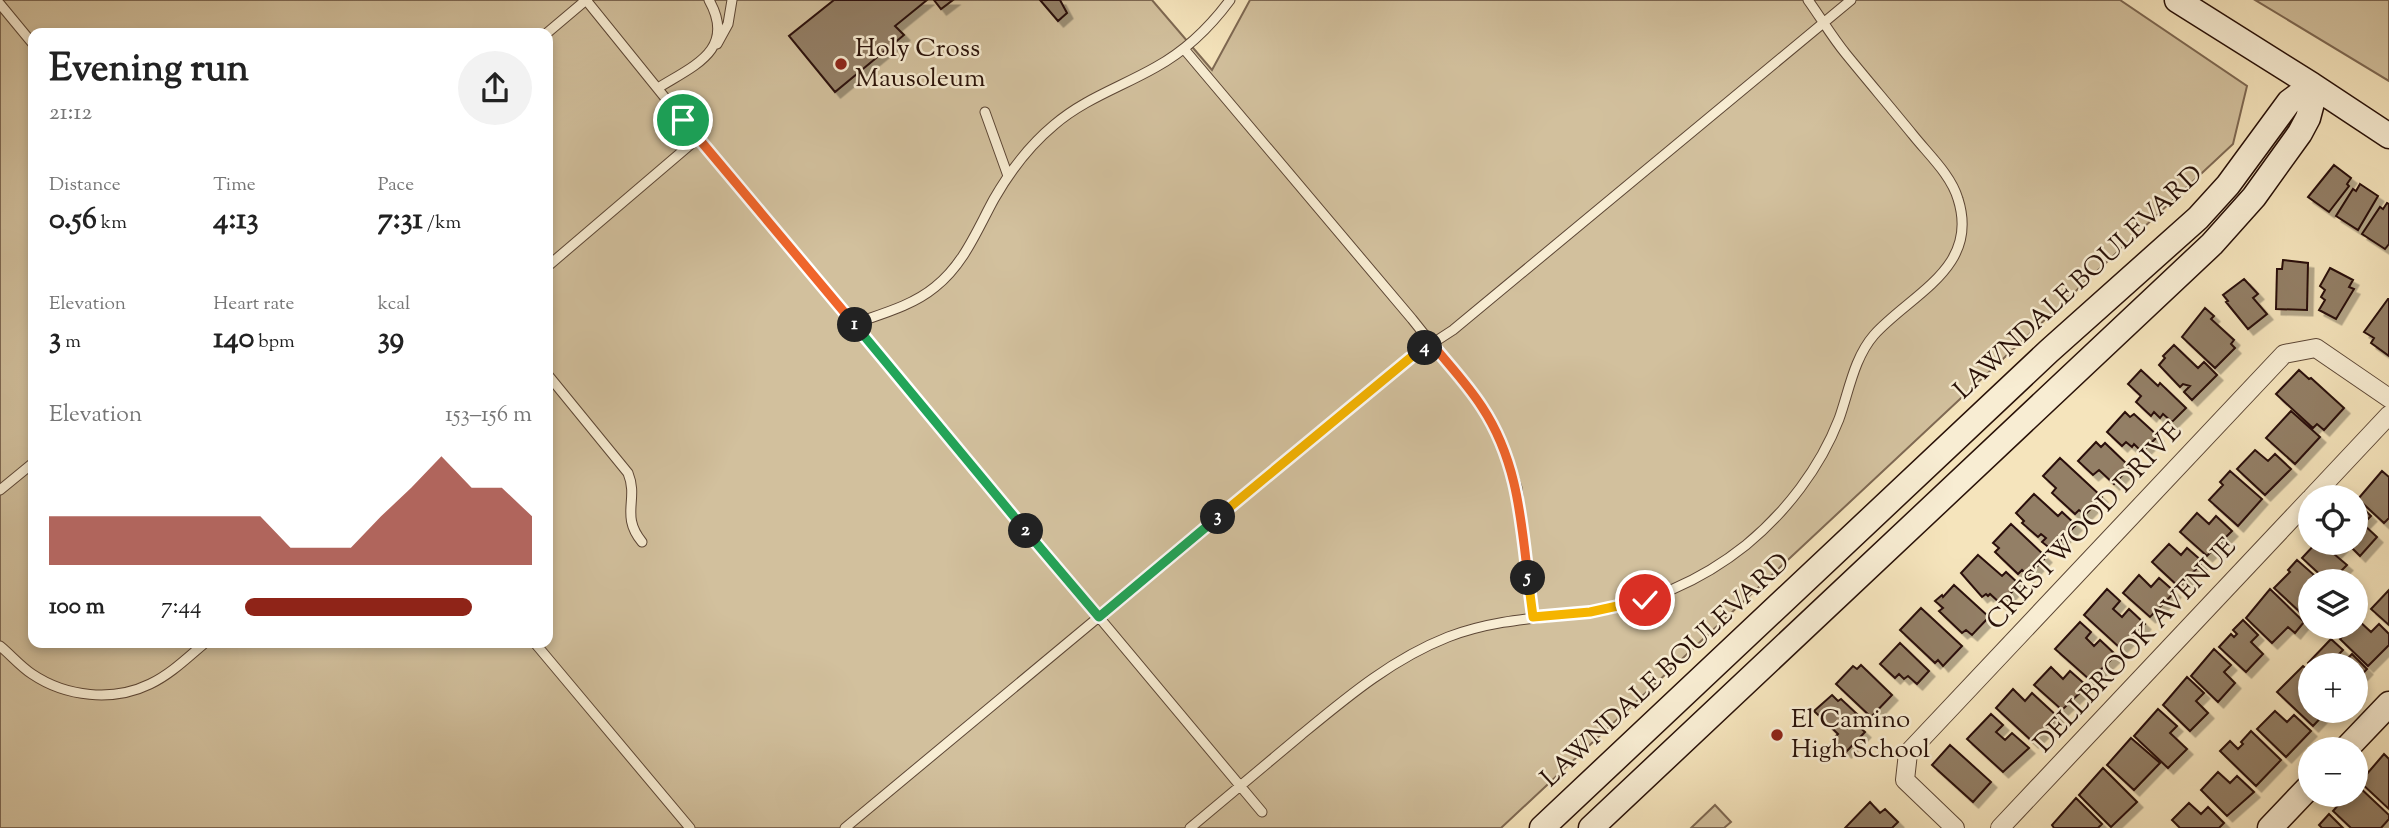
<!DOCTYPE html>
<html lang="en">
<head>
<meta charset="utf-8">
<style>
	body { margin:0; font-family:"Sorts Mill Goudy",serif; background:#f2f2f2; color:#222; height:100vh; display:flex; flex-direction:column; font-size:26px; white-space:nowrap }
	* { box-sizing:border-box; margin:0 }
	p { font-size:23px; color:#767676 }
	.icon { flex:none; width:38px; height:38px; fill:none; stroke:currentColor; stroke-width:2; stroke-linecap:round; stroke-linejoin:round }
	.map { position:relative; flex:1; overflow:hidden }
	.details { position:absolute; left:28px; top:28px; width:525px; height:620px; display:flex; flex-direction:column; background:#fff; border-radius:14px; box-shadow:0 4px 10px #0003 }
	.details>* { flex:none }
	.tools { position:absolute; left:2298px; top:485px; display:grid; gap:14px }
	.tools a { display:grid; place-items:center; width:70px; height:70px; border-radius:50%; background:#fff; box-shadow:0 4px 10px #0003; font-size:35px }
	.pin { position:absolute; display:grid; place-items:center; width:60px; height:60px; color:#fff; margin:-30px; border:4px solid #fff; border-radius:50%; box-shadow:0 2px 7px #0007 }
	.km { position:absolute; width:35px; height:35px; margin:-18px; border-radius:50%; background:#222; color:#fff; font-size:19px; line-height:35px; text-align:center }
	.round { display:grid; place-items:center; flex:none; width:74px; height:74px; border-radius:37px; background:#f2f2f2 }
	.head { display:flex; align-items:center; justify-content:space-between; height:119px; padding:0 21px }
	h1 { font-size:38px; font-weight:700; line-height:52px }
	.figures { display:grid; grid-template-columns:repeat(3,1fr); gap:10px; height:119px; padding:7px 21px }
	.figures div { display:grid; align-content:center }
	.figures b { font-size:30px; font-weight:700 }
	.figures small { font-size:19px; font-weight:400 }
	.figures p { font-size:19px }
	.chart { height:196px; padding:14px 21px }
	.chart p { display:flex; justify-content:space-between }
	.chart svg { width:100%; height:126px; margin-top:7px; fill:#8f2418; opacity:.7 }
	ul { padding:0 21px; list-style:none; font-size:23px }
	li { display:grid; grid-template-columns:112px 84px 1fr; align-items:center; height:52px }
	li i { height:18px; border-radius:9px; background:#8f2418 }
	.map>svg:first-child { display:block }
	.green { fill:#d2c09d; stroke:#7e6852; stroke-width:2; fill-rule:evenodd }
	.building { fill:#937f66; stroke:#291108; stroke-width:2; filter:url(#shadow) }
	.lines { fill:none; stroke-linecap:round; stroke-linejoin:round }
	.lane-casing { stroke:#5c4635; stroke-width:11 }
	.street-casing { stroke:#5c4635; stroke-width:20 }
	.secondary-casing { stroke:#291108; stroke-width:27 }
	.lane { stroke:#f8edd3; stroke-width:9 }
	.street { stroke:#f8edd3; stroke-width:18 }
	.secondary { stroke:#f8edd3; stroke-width:24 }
	.split-1-casing { stroke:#fff; stroke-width:14 }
	.split-2-casing { stroke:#fff; stroke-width:14 }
	.split-3-casing { stroke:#fff; stroke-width:14 }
	.split-4-casing { stroke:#fff; stroke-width:14 }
	.split-5-casing { stroke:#fff; stroke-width:14 }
	.split-6-casing { stroke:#fff; stroke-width:14 }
	.split-1 { stroke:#f0652b; stroke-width:9 }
	.split-2 { stroke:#22a559; stroke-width:9 }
	.split-3 { stroke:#22a559; stroke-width:9 }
	.split-4 { stroke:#f5b400; stroke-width:9 }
	.split-5 { stroke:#f0652b; stroke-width:9 }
	.split-6 { stroke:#f5b400; stroke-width:9 }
	.poi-dot { fill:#8f2418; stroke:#f8edd3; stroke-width:2.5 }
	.labels { text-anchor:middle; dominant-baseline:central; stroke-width:5; stroke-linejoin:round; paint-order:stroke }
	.poi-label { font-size:26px; fill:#291108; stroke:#f8edd3; text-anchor:start }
	.street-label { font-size:26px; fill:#291108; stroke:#f8edd3 }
</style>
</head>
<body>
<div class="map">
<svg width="2389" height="828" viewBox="0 0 2389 828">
	<defs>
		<filter id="shadow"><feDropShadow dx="5.5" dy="5.5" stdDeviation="0" flood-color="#0004"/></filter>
	</defs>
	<rect width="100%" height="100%" fill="#f5e4bc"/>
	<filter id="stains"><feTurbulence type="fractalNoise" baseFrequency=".00286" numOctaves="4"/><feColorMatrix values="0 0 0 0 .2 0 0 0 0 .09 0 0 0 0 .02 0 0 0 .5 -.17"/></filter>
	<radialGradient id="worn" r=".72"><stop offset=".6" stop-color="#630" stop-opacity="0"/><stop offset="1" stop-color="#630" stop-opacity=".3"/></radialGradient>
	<path class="green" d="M0,0H1152L1212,70L1250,0H2120L2247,86L2233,144L1501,828H0ZM33,33H548V642H33Z
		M2255,0H2389V81Z
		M1715,805L1731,822L1724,828H1691Z"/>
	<path class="building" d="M834,0H927L895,26L904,35L835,92L789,36Z
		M934,0H953L941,9Z
		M1040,0H1060L1067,13L1058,21Z
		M2334,165L2351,178L2347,184L2349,186L2329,212L2308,197Z
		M2360,184L2378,196L2358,230L2336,216L2353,189L2356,191Z
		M2387,203L2389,204V244L2385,249L2362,234L2380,207L2383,209Z
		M2283,260L2308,263L2307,310L2276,309L2277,269H2282Z
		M2330,268L2353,280L2349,287L2354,289L2336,319L2319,310L2325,300L2321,297L2325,290L2320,286Z
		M2244,279L2258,294L2253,298L2267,314L2248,329L2226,302L2228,301L2223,295Z
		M2388,299H2389V356L2371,343L2374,338L2364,332Z
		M2205,308L2214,316L2211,319L2234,340L2231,344L2235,348L2215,368L2182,337Z
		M2174,345L2198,368L2204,362L2217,375L2192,400L2184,392L2190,386L2183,384L2180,387L2159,365L2165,358L2163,356Z
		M2141,370L2158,386L2160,383L2186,408L2172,422L2163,414L2160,418L2154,412L2151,416L2136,402L2141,396L2128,384Z
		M2299,370L2309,379L2311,378L2344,408L2324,430L2317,424L2313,428L2276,394Z
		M2291,411L2320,437L2295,464L2266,438Z
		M2125,412L2130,417L2134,414L2158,436L2142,452L2134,444L2132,447L2126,442L2122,446L2107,432Z
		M2096,442L2101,447L2105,443L2130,467L2114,484L2099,470L2093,475L2078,461Z
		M2255,450L2268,461L2275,454L2291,469L2265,495L2237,469Z
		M2060,458L2102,497L2085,515L2079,510L2075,514L2052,493L2056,488L2043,476Z
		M2230,471L2262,499L2238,526L2209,500L2223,485L2220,482Z
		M2382,471L2389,477V518L2384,523L2358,499Z
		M2034,494L2058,516L2062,512L2076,525L2052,550L2042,542L2046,538L2041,534L2038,537L2022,523L2024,521L2016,513Z
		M2356,502L2371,516L2363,524L2377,537L2360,556L2346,542H2356Z
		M2197,513L2209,524L2216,516L2232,531L2207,556L2180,532Z
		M2011,524L2046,557L2028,576L2022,570L2018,574L1995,552L1999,548L1993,543Z
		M2317,542H2339L2342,546L2334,554L2347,565L2331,581H2327L2302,558Z
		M2169,544L2181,555L2187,548L2203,562L2179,587L2152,562Z
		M1978,555L2002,576L2006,572L2019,584L2001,604L1990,594L1988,596L1986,594L1982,597L1961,573Z
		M2297,560L2314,575L2307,583L2310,586V604L2301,613L2274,588L2290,572L2288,570Z
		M2139,575L2151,587L2159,578L2175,592L2150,617L2123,593Z
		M1954,585L1989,617L1972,635L1966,630L1962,633L1939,611L1943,608L1935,601L1942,595L1943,597Z
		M2107,589L2120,601L2113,609L2122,617L2129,609L2145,624L2120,648L2084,615Z
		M2270,589L2304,622L2295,633L2288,627L2272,643L2246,618Z
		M2389,590V625L2371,609Z
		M1921,608L1962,646L1943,666L1938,660L1935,663L1900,630Z
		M2243,620L2258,635L2251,642L2263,654L2246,672L2219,647L2231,634L2234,637L2237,634L2233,630Z
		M2358,620L2371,632L2379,624L2389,634V645L2368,666L2340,639L2352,626H2356Z
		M2080,622L2091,632L2086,638L2094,646L2100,640L2116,655L2090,680L2055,649Z
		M2331,639L2343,650L2338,655L2345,661L2352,654L2367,669L2356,681V665H2310L2308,663Z
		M1900,643L1929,671L1917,684L1908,676L1904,679L1899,674L1895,678L1880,664Z
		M2214,649L2231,665L2224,672L2235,683L2218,702L2191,676Z
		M1861,665L1892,695L1871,717L1836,684L1853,666L1857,669Z
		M2303,666L2310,672V710H2328L2313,726L2277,692Z
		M2051,667L2063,679L2070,671L2087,686L2062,710L2034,685Z
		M2187,677L2204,693L2196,701L2208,713L2190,731L2163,705Z
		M2013,689L2025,701L2032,693L2058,717L2033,742L1996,708Z
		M1832,695L1838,701L1841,699L1857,714L1853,718L1856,721L1855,723L1865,732L1846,752L1833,739L1838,734L1814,711Z
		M2158,709L2177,726L2170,733L2187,749L2168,768L2134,736Z
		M2275,711L2287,722L2294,715L2311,731L2286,757L2257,729Z
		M1991,714L2003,725L1996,732L2005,740L2012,733L2029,748L2003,772L1967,739Z
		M2251,731L2281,760L2256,786L2220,751L2230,741L2238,749L2243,744L2241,742Z
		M2131,738L2160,763L2134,790L2107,765Z
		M1950,745L1991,782L1973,802L1932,765Z
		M2384,754L2389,759V809L2360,782Z
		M2103,768L2137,802L2111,827L2079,795Z
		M2218,772L2230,783L2237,776L2254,792L2227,816L2201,790Z
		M2357,785L2389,815V819L2381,828H2351L2333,811L2348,794H2356Z
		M2076,798L2102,824L2098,828H2054L2052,825Z
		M1870,802L1880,813L1885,809L1898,822L1892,828H1845Z
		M2189,803L2201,814L2208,807L2224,823L2219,828H2180L2172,820Z
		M2329,814L2343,828H2322L2319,825Z"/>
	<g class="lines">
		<g class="lane-casing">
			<path id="lane" d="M586,0L683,120L1262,812
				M0,4L33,44
				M547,33L586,0
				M717,44L728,24L732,0
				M1184,49L1412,319L1483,408L1503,446L1517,488L1533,617
				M658,88C693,66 737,50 709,0
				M985,112L1008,176
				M548,266L698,138
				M853,324C881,314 912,306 935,287C964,264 977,230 994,199C1010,171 1030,145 1054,125C1084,99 1121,87 1156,67C1185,51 1210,27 1230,0
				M548,375L628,473C639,500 620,515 642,542
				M0,490L33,463
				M422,642H451
				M534,642L690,828
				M0,646C11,655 20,666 32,674C66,697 113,702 150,684C171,674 188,657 206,642
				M845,828L1410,358L1453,330L1851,0
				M1190,828C1227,797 1264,766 1301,735C1347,697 1392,659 1448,637C1495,619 1542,618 1590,612C1647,604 1701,581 1746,545C1786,512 1820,468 1839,419C1849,391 1854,358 1874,335C1911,294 1980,268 1958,199C1951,175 1929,155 1913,135C1891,108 1868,81 1846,54C1832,37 1821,18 1808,0"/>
		</g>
		<g class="street-casing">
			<path id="street" d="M2312,497L2389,415
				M1955,828L1905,780L1908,753L2284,354L2316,348L2389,398
				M2000,828L2310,499"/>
		</g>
		<g class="secondary-casing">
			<path id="secondary" d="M2177,0L2312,85L2389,136
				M2346,749L2389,704
				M1542,828L2049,351L2198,218L2228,185L2289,102L2312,85
				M1591,828L2212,244L2254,197L2300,133L2308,118L2312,103V85
				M2270,828L2310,786"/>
		</g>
		<use href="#lane" class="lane"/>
		<use href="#street" class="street"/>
		<use href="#secondary" class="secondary"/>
	</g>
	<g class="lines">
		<g class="split-1-casing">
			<path id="split-1" d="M683,120L855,325"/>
		</g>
		<g class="split-2-casing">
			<path id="split-2" d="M855,325L1026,531"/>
		</g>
		<g class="split-3-casing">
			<path id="split-3" d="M1026,531L1099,617L1218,517"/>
		</g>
		<g class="split-4-casing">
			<path id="split-4" d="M1218,517L1410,358L1425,348"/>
		</g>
		<g class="split-5-casing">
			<path id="split-5" d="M1425,348L1432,344C1449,365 1468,385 1482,407C1517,460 1521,518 1528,578"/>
		</g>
		<g class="split-6-casing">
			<path id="split-6" d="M1528,578L1533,617L1590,612L1645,600"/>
		</g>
		<use href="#split-1" class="split-1"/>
		<use href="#split-2" class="split-2"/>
		<use href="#split-3" class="split-3"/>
		<use href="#split-4" class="split-4"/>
		<use href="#split-5" class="split-5"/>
		<use href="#split-6" class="split-6"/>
	</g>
	<g class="poi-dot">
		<circle cx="841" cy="64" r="7"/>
		<circle cx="1777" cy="735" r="7"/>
	</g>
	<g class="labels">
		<g class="poi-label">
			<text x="855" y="49">Holy Cross<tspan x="855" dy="30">Mausoleum</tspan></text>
			<text x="1791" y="720">El Camino<tspan x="1791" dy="30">High School</tspan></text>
		</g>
		<g class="street-label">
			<text transform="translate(2079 283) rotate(-43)">LAWNDALE BOULEVARD</text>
			<text transform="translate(2085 527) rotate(-47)">CRESTWOOD DRIVE</text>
			<text transform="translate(2136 646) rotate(-47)">DELLBROOK AVENUE</text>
			<text transform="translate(1666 671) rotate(-43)">LAWNDALE BOULEVARD</text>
		</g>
	</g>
	<rect width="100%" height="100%" filter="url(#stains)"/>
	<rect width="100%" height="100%" fill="url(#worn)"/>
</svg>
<div class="tools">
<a><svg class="icon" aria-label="locate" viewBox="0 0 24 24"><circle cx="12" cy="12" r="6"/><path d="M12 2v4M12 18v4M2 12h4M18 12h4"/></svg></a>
<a><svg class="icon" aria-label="layers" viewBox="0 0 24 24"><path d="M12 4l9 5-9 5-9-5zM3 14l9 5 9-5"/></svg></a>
<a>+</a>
<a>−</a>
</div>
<div class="pin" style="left:683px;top:120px;background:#1e9e55"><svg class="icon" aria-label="arrive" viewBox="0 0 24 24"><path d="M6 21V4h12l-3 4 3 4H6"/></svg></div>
<div class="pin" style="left:1645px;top:600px;background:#d93025"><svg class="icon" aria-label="check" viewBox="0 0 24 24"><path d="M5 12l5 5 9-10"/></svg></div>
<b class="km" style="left:855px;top:325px">1</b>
<b class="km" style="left:1026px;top:531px">2</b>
<b class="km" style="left:1218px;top:517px">3</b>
<b class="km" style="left:1425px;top:348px">4</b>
<b class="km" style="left:1528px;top:578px">5</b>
<section class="details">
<div class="head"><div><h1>Evening run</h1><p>21:12</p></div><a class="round"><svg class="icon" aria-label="share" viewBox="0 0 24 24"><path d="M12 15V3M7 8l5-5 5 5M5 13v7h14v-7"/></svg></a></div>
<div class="figures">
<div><p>Distance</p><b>0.56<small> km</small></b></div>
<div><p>Time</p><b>4:13</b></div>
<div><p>Pace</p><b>7:31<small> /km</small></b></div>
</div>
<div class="figures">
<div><p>Elevation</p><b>3<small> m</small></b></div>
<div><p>Heart rate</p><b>140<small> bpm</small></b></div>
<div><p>kcal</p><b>39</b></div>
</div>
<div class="chart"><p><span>Elevation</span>153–156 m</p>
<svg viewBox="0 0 160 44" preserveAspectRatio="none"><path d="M0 44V27L10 27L20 27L30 27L40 27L50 27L60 27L70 27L80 38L90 38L100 38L110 27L120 17L130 6L140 17L150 17L160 27V44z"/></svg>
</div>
<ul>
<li><b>100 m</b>7:44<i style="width:79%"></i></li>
</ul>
</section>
</div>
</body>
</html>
